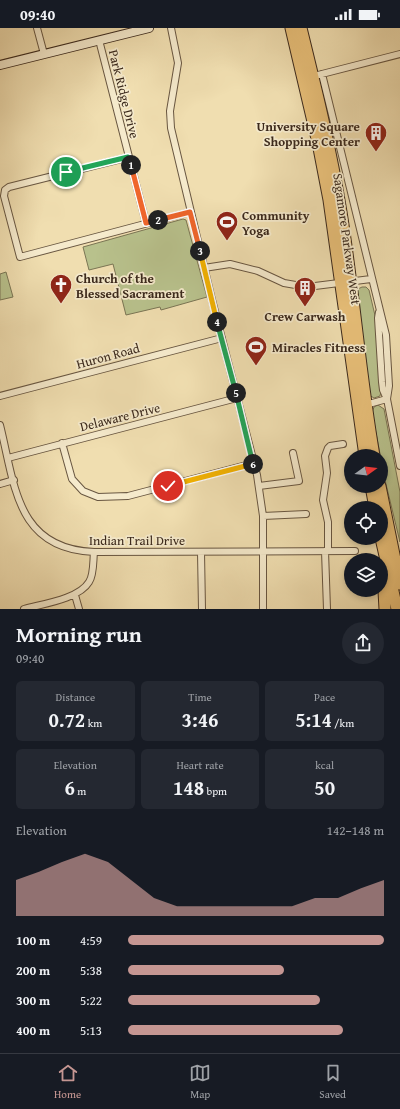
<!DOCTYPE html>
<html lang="en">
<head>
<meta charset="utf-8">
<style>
	body { margin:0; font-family:"Gentium Book Plus",serif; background:#242831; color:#f1f3f6; height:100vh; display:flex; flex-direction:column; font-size:15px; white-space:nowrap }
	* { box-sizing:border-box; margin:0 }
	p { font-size:13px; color:#9ea1a6 }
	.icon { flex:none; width:22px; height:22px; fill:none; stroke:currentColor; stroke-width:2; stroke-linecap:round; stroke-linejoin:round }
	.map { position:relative; height:581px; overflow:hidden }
	.panel { display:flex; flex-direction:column; background:#171b24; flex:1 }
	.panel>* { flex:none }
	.needle { width:26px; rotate:75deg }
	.controls { position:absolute; left:344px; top:421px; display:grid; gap:8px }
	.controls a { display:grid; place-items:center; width:44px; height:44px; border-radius:50%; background:#171b24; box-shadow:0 2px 6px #0003; font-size:20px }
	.pin { position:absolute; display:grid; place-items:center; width:34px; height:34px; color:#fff; margin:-17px; border:2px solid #fff; border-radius:50%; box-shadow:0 1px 4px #0007 }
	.km { position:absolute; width:20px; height:20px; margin:-10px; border-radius:50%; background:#222; color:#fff; font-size:11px; line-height:20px; text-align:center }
	.round { display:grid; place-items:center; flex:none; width:42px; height:42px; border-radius:21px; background:#242831 }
	.summary { display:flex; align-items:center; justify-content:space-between; height:68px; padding:0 16px }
	h1 { font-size:22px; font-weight:600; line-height:30px }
	.figures { display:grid; grid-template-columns:repeat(3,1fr); gap:6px; height:68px; padding:4px 16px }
	.figures div { display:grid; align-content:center; border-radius:6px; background:#242831; text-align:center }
	.figures b { font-size:20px; font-weight:600 }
	.figures small { font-size:11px; font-weight:400 }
	.figures p { font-size:11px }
	.chart { height:112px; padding:8px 16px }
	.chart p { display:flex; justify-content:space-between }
	.chart svg { width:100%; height:72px; margin-top:4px; fill:#c59692; opacity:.7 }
	ul { padding:0 16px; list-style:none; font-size:13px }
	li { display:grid; grid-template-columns:64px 48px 1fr; align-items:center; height:30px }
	li i { height:10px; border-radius:5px; background:#c59692 }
	.status { display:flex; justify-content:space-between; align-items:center; height:28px; padding:0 20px; background:#171b24; direction:ltr }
	.status svg { height:11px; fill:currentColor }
	.dock { display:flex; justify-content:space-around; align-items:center; height:56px; border-top:1px solid #363941; background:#171b24; font-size:11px; color:#9ea1a6 }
	.dock a { display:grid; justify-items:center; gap:2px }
	.dock .current { color:#c59692 }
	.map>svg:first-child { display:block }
	.green { fill:#b8c18c; stroke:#7a7554 }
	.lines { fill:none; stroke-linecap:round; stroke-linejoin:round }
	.street-casing { stroke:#685641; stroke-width:8 }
	.secondary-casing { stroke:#3b291c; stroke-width:10 }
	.highway-casing { stroke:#3b291c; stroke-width:13 }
	.street { stroke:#f5eacc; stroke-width:6 }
	.secondary { stroke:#f5eacc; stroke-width:8 }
	.highway { stroke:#e8bf78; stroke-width:11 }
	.split-1-casing { stroke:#fff; stroke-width:8 }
	.split-2-casing { stroke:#fff; stroke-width:8 }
	.split-3-casing { stroke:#fff; stroke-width:8 }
	.split-4-casing { stroke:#fff; stroke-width:8 }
	.split-5-casing { stroke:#fff; stroke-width:8 }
	.split-6-casing { stroke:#fff; stroke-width:8 }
	.split-7-casing { stroke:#fff; stroke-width:8 }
	.split-1 { stroke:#22a559; stroke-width:5 }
	.split-2 { stroke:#f0652b; stroke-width:5 }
	.split-3 { stroke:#f0652b; stroke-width:5 }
	.split-4 { stroke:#f5b400; stroke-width:5 }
	.split-5 { stroke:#22a559; stroke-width:5 }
	.split-6 { stroke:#22a559; stroke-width:5 }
	.split-7 { stroke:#f5b400; stroke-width:5 }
	.labels { text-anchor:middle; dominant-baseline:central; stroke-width:3.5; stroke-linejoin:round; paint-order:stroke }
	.street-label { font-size:13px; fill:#3b291c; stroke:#f5eacc }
	.poi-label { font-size:13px; font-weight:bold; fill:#3b291c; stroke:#f5eacc; text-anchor:start }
</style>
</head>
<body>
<div class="status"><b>09:40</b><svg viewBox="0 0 49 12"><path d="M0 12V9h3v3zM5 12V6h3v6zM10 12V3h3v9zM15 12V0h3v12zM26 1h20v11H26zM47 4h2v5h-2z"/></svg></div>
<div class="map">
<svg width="400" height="581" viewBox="0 0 400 581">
	<rect width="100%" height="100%" fill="#f0deb0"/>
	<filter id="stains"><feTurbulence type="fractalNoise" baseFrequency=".005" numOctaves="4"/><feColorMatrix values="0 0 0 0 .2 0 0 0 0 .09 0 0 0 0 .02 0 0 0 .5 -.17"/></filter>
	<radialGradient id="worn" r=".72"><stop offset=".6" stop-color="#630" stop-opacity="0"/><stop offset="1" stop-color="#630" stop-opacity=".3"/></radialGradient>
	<path class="green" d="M183,191L186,192L207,269L161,282L160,279L126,287L113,236L89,242L83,219Z
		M6,244L13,269L0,272V246Z
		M362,259H366L369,262L377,296L381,363L380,368L374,370L369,367L357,264L358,261Z
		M378,377L384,381L400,464V514L385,452L372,384L374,379Z"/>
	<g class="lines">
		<g class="street-casing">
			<path id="street" d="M37,0L44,26
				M171,0L178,35L170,83L171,100L211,268L257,447L263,488V581
				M99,12L146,195
				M322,46L386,307L389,358L387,371
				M318,47L400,26
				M129,129L9,159L5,162L4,168L20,229L190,184
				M204,240L230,236L258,243L284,255L307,259L371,251
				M379,284L378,290L382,354L383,362L387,371L400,438
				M0,368L222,310
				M365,377L387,371
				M0,397C15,457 16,521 94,524L355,523
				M62,415L72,451L83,463L98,469L128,468L254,435
				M8,430L237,370
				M0,456L14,452
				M259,458L299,453L293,425
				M263,488L306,486
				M325,523L327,581
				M328,523V494L323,472L327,445L325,428L328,420L330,418L343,416
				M201,524L202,581
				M75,567L79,581
				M24,581C42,576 79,571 89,554C94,547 93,533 94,524"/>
		</g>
		<g class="secondary-casing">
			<path id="secondary" d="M0,37L149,0"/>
		</g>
		<g class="highway-casing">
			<path id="highway" d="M291,0L318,115L329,172L365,428
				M301,0C316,61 331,122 341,184C354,265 360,347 374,428
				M371,458L375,480
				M380,458L400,556
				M381,510L397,581
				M383,545L385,581"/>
		</g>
		<use href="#street" class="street"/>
		<use href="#secondary" class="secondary"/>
		<use href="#highway" class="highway"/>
	</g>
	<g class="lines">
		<g class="split-1-casing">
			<path id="split-1" d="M66,144L128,129L131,137"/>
		</g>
		<g class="split-2-casing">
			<path id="split-2" d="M131,137L146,195L158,192"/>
		</g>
		<g class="split-3-casing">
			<path id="split-3" d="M158,192L190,184L200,223"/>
		</g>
		<g class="split-4-casing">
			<path id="split-4" d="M200,223L217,294"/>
		</g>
		<g class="split-5-casing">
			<path id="split-5" d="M217,294L236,365"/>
		</g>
		<g class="split-6-casing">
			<path id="split-6" d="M236,365L253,436"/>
		</g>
		<g class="split-7-casing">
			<path id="split-7" d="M168,458L253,436"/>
		</g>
		<use href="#split-1" class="split-1"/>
		<use href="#split-2" class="split-2"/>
		<use href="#split-3" class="split-3"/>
		<use href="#split-4" class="split-4"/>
		<use href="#split-5" class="split-5"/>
		<use href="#split-6" class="split-6"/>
		<use href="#split-7" class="split-7"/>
	</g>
	<defs>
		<g id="building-pin" transform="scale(1.15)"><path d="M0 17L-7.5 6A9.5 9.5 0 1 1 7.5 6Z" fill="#8f2418" stroke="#f5eacc"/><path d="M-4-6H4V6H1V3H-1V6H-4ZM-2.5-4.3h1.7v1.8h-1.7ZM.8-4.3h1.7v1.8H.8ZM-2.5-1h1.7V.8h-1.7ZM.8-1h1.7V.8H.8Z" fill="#fff"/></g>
		<g id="stadium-pin" transform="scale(1.15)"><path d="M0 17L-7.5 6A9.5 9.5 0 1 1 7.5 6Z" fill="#8f2418" stroke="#f5eacc"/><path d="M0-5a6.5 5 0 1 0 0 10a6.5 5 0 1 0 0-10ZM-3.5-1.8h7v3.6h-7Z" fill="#fff"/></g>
		<g id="church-pin" transform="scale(1.15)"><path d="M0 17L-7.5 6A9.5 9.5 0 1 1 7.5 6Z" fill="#8f2418" stroke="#f5eacc"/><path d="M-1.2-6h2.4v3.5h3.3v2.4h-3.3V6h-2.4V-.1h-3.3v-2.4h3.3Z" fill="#fff"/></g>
	</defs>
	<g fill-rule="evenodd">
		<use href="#building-pin" x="376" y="105"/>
		<use href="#stadium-pin" x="227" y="194"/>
		<use href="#church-pin" x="61" y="257"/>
		<use href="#building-pin" x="305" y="260"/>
		<use href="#stadium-pin" x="256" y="319"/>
	</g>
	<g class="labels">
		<g class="street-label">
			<text transform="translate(124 66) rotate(76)">Park Ridge Drive</text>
			<text transform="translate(347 211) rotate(82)">Sagamore Parkway West</text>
			<text transform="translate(108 328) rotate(-15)">Huron Road</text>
			<text transform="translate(120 389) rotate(-14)">Delaware Drive</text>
			<text x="137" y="512">Indian Trail Drive</text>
		</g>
		<g class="poi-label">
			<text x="360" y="98" text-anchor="end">University Square<tspan x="360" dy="15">Shopping Center</tspan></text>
			<text x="242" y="187">Community<tspan x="242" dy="15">Yoga</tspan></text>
			<text x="76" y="250">Church of the<tspan x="76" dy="15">Blessed Sacrament</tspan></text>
			<text x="305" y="288" text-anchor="middle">Crew Carwash</text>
			<text x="272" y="319">Miracles Fitness</text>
		</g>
	</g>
	<rect width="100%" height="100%" filter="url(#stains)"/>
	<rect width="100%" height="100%" fill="url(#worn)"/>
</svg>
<div class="controls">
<a><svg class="needle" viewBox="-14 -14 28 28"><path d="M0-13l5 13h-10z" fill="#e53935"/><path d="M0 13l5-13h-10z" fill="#9ea1a6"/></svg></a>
<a><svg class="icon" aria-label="locate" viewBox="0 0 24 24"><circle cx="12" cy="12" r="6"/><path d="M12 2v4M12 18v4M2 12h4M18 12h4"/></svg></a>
<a><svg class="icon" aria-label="layers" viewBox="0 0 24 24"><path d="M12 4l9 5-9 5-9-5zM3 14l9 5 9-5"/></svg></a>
</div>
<div class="pin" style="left:66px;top:144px;background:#1e9e55"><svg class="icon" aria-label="arrive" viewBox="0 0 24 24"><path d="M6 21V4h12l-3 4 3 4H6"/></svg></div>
<div class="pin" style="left:168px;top:458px;background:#d93025"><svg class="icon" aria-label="check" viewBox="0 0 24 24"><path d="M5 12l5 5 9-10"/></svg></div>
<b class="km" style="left:131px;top:137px">1</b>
<b class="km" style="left:158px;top:192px">2</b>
<b class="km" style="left:200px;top:223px">3</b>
<b class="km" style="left:217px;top:294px">4</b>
<b class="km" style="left:236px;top:365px">5</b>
<b class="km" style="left:253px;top:436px">6</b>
</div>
<section class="panel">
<div class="summary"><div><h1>Morning run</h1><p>09:40</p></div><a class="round"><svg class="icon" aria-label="share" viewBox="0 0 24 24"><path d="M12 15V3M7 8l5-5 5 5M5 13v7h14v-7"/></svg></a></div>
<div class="figures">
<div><p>Distance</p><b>0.72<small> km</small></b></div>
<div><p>Time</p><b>3:46</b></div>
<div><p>Pace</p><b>5:14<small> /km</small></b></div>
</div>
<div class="figures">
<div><p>Elevation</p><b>6<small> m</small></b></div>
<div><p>Heart rate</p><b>148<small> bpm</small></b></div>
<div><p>kcal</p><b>50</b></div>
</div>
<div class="chart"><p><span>Elevation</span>142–148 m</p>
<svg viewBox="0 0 160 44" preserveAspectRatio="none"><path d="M0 44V22L10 17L20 11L30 6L40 11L50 22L60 33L70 38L80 38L90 38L100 38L110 38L120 38L130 33L140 33L150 27L160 22V44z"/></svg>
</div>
<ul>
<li><b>100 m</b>4:59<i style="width:100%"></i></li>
<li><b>200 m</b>5:38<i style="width:61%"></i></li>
<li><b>300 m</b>5:22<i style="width:75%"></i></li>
<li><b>400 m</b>5:13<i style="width:84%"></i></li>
</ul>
</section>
<nav class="dock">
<a class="current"><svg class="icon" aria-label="home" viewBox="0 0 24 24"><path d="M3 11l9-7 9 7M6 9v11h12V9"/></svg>Home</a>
<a><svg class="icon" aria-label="map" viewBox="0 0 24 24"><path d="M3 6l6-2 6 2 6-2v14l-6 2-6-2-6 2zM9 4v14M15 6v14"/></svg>Map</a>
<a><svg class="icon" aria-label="saved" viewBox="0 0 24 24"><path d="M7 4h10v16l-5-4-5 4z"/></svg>Saved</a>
</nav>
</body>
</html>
